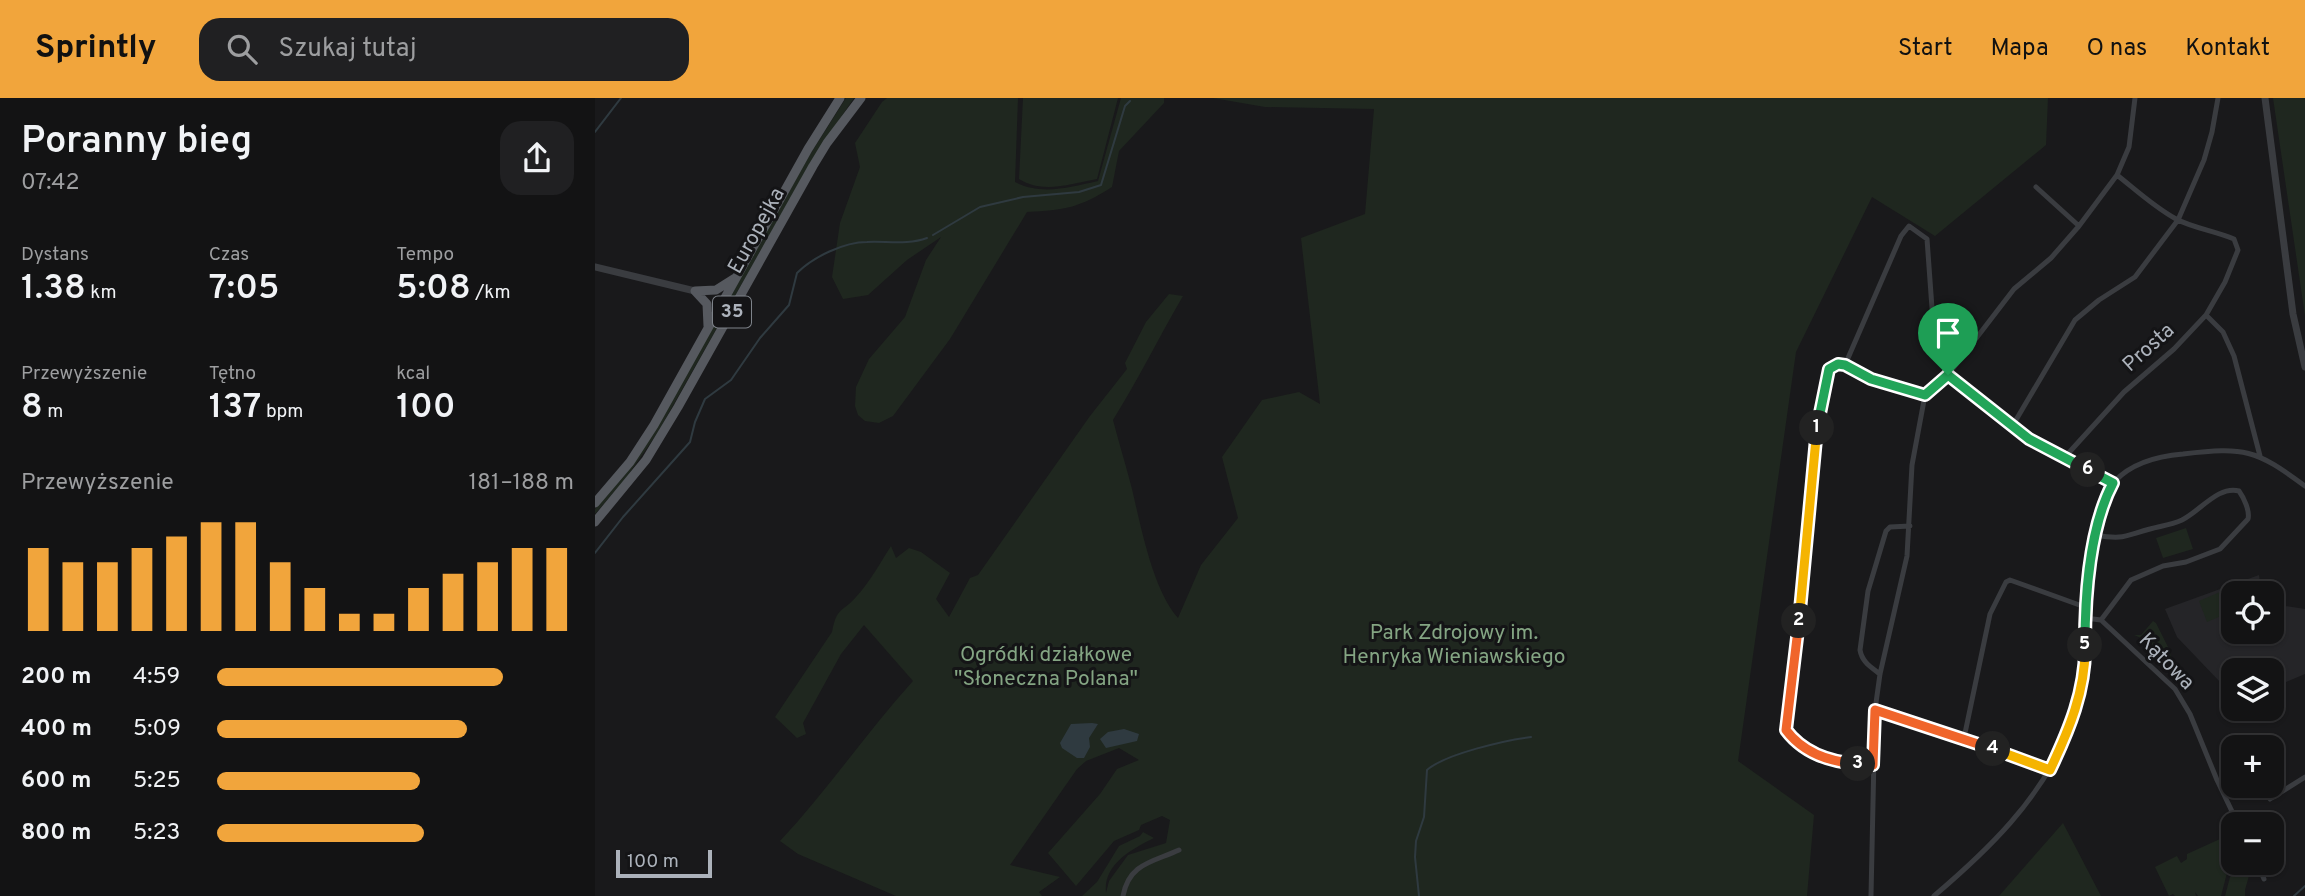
<!DOCTYPE html>
<html lang="pl">
<head>
<meta charset="utf-8">
<style>
	body { margin:0; font-family:Overpass,sans-serif; background:#202022; color:#f1f3f6; height:100vh; display:flex; flex-direction:column; font-size:26px; white-space:nowrap }
	* { box-sizing:border-box; margin:0 }
	p { font-size:23px; color:#9d9ea0 }
	.icon { flex:none; width:38px; height:38px; fill:none; stroke:currentColor; stroke-width:2; stroke-linecap:round; stroke-linejoin:round }
	.map { position:relative; flex:1; overflow:hidden }
	.panel { display:flex; flex-direction:column; background:#131314; width:595px }
	.panel>* { flex:none }
	.fabs { position:absolute; left:1626px; top:483px; display:grid; gap:14px }
	.fabs a { display:grid; place-items:center; width:63px; height:63px; border-radius:14px; background:#131314; box-shadow:0 2px 5px #0004,0 0 0 2px #323234; font-size:35px }
	.scale { position:absolute; left:21px; bottom:18px; width:96px; box-sizing:border-box; padding-left:7px; border:4px solid #acb2bb; border-top:0; font-size:19px; line-height:24px; white-space:nowrap; color:#acb2bb; -webkit-text-stroke:5px #141416; paint-order:stroke }
	.pin { position:absolute; display:grid; place-items:center; width:60px; height:60px; color:#fff; margin:-72px -30px; border-radius:50% 50% 50% 0; rotate:-45deg; box-shadow:0 0 7px #0007 }
	.pin .icon { rotate:45deg }
	.km { position:absolute; width:35px; height:35px; margin:-18px; border-radius:50%; background:#222; color:#fff; font-size:19px; line-height:35px; text-align:center }
	.round { display:grid; place-items:center; flex:none; width:74px; height:74px; border-radius:21px; background:#202022 }
	.headline { display:flex; align-items:center; justify-content:space-between; height:119px; padding:0 21px }
	h1 { font-size:38px; font-weight:600; line-height:52px }
	.figures { display:grid; grid-template-columns:repeat(3,1fr); gap:10px; height:119px; padding:7px 21px }
	.figures div { display:grid; align-content:center }
	.figures b { font-size:35px; font-weight:600 }
	.figures small { font-size:19px; font-weight:400 }
	.figures p { font-size:19px }
	.chart { height:196px; padding:14px 21px }
	.chart p { display:flex; justify-content:space-between }
	.chart svg { width:100%; height:126px; margin-top:7px; stroke:#f1a53c; stroke-width:6 }
	ul { padding:0 21px; list-style:none; font-size:23px }
	li { display:grid; grid-template-columns:112px 84px 1fr; align-items:center; height:52px }
	li i { height:18px; border-radius:9px; background:#f1a53c }
	header { display:flex; align-items:center; gap:42px; box-sizing:border-box; height:98px; padding:0 35px; background:#f1a53c; color:#111 }
	header strong { font-size:33px }
	nav { display:flex; gap:38px; margin-inline-start:auto; font-size:24px }
	.search { width:490px; height:63px; background:#202022; display:flex; align-items:center; gap:18px; box-sizing:border-box; padding:0 24px; border-radius:21px; color:#9d9ea0; font-size:26px }
	main { display:flex; flex:1; min-height:0 }
	.map>svg:first-child { display:block }
	.built { fill:#252528 }
	.green { fill:#1f271f }
	.water { fill:#2f3a40 }
	.lines { fill:none; stroke-linecap:round; stroke-linejoin:round }
	.stream { stroke:#2f3a40; stroke-width:2 }
	.minor { stroke:#3a3c40; stroke-width:5 }
	.tertiary { stroke:#3a3c40; stroke-width:7 }
	.primary { stroke:#56595f; stroke-width:9 }
	.split-1-casing { stroke:#fff; stroke-width:14 }
	.split-2-casing { stroke:#fff; stroke-width:14 }
	.split-3-casing { stroke:#fff; stroke-width:14 }
	.split-4-casing { stroke:#fff; stroke-width:14 }
	.split-5-casing { stroke:#fff; stroke-width:14 }
	.split-6-casing { stroke:#fff; stroke-width:14 }
	.split-7-casing { stroke:#fff; stroke-width:14 }
	.split-1 { stroke:#22a559; stroke-width:9 }
	.split-2 { stroke:#f5b400; stroke-width:9 }
	.split-3 { stroke:#f0652b; stroke-width:9 }
	.split-4 { stroke:#f0652b; stroke-width:9 }
	.split-5 { stroke:#f5b400; stroke-width:9 }
	.split-6 { stroke:#22a559; stroke-width:9 }
	.split-7 { stroke:#22a559; stroke-width:9 }
	.labels { text-anchor:middle; dominant-baseline:central; stroke-width:6; stroke-linejoin:round; paint-order:stroke }
	.shield { fill:#141416; stroke:#7e838a; stroke-width:2 }
	.shield-label { font-size:19px; font-weight:bold; fill:#acb2bb }
	.street-label { font-size:21px; fill:#acb2bb; stroke:#141416 }
	.park-label { font-size:21px; fill:#84a583; stroke:#141416 }
</style>
</head>
<body>
<header>
<strong>Sprintly</strong>
<div class="search"><svg class="icon" aria-label="search" viewBox="0 0 24 24"><circle cx="10" cy="10" r="6"/><path d="M15 15l6 6"/></svg>Szukaj tutaj</div>
<nav><a>Start</a><a>Mapa</a><a>O nas</a><a>Kontakt</a></nav>
</header>
<main>
<section class="panel">
<div class="headline"><div><h1>Poranny bieg</h1><p>07:42</p></div><a class="round"><svg class="icon" aria-label="share" viewBox="0 0 24 24"><path d="M12 15V3M7 8l5-5 5 5M5 13v7h14v-7"/></svg></a></div>
<div class="figures">
<div><p>Dystans</p><b>1.38<small> km</small></b></div>
<div><p>Czas</p><b>7:05</b></div>
<div><p>Tempo</p><b>5:08<small> /km</small></b></div>
</div>
<div class="figures">
<div><p>Przewyższenie</p><b>8<small> m</small></b></div>
<div><p>Tętno</p><b>137<small> bpm</small></b></div>
<div><p>kcal</p><b>100</b></div>
</div>
<div class="chart"><p><span>Przewyższenie</span>181–188 m</p>
<svg viewBox="0 0 160 44" preserveAspectRatio="none"><path d="M5 44V15M15 44V20M25 44V20M35 44V15M45 44V11M55 44V6M65 44V6M75 44V20M85 44V29M95 44V38M105 44V38M115 44V29M125 44V24M135 44V20M145 44V15M155 44V15"/></svg>
</div>
<ul>
<li><b>200 m</b>4:59<i style="width:80%"></i></li>
<li><b>400 m</b>5:09<i style="width:70%"></i></li>
<li><b>600 m</b>5:25<i style="width:57%"></i></li>
<li><b>800 m</b>5:23<i style="width:58%"></i></li>
</ul>
</section>
<div class="map">
<svg width="1710" height="798" viewBox="0 0 1710 798">
	<rect width="100%" height="100%" fill="#19191b"/>
	<path class="built" d="M1664,477L1666,495H1638V534H1676L1677,506L1710,511V576L1677,590L1676,572H1638L1637,606L1625,584L1582,539L1570,511Z"/>
	<path class="green" d="M251,0H259L218,60L63,334L31,380L0,416V411L29,378L60,332L214,58Z
		M292,0H423L420,84C446,98 476,89 503,83L526,0H569V5L524,53L517,89C484,110 470,112 432,114L355,241L298,318L284,325L270,323L263,317L260,308L261,289L274,261L310,219L331,162L346,139L312,162L273,197L248,201L237,179L245,125L265,69L260,45L287,4Z
		M428,0H523L502,81C475,86 448,96 424,81Z
		M618,0H1453L1451,47L1340,138L1277,99L1201,254L1143,663L1219,717L1212,798H487L502,784L524,748L545,738L548,734L559,740C537,751 508,766 511,795L514,783L533,757L571,745L575,722L567,718L546,727L544,732L519,743L481,788L453,755L505,696L522,671L544,662L524,650L491,663L482,671L415,767L465,779L444,794L447,798H301L203,756L185,743C232,693 271,635 318,583L269,527L246,556L208,625L211,636L202,640L180,619L237,534C242,508 247,515 261,499C275,484 285,465 296,448L301,460L314,450L326,454L355,475L341,501L354,519L375,480L383,477L495,318L532,271L530,265L551,224L574,196L588,198C564,239 543,282 518,322C524,345 531,368 537,391C546,429 558,492 583,520L606,467L643,420L627,359L667,302L704,294L725,306L706,140L770,116L779,11L670,9Z
		M1678,0H1710V218Z
		M1591,430L1598,451L1568,460L1561,440Z
		M1644,486L1647,495H1638V513L1612,524L1604,503Z
		M1558,523L1561,525L1573,549L1579,567L1576,571C1571,566 1569,560 1564,557C1556,552 1550,549 1546,540L1539,537H1546Z
		M1637,722L1639,765L1632,775L1626,798H1603L1600,794L1601,798H1580L1578,796L1574,798L1560,769L1582,758L1586,765L1592,761V756L1636,736L1633,729Z
		M1468,725L1506,798H1404Z
		M1648,768L1653,770L1655,774L1650,792V798H1630L1635,779Z"/>
	<path class="water" d="M497,625L503,626L494,640L495,649L489,660H482L467,650L465,645L476,626Z
		M529,631L544,636L542,643L511,650L505,641L513,634Z"/>
	<g class="lines">
		<path class="stream" d="M0,34L26,0
			M338,137L385,109L428,99L484,94L506,87L530,8L535,3
			M0,455L28,419L95,344L100,324L110,301L136,282L165,240L194,207L202,175C218,159 249,144 272,144C292,143 313,147 332,140
			M824,798L820,759L821,743L829,719L832,672C850,656 911,642 936,639
			M1699,798L1710,788"/>
		<path class="minor" d="M1441,89L1484,128
			M1611,217L1628,234L1639,258L1665,358
			M1250,267L1276,281L1330,297
			M1353,277L1435,341L1518,385
			M1418,327L1480,222L1504,202L1540,179L1583,122L1609,62L1617,34L1623,0
			M1469,360L1529,294L1579,251L1611,217L1630,184L1643,152L1639,141C1620,133 1598,130 1581,121C1559,109 1541,92 1522,77
			M1500,437C1529,442 1529,438 1555,431C1566,428 1576,427 1587,422C1605,413 1624,387 1644,393C1649,400 1655,413 1653,421L1625,451L1591,464L1568,468L1536,482L1506,522
			M1490,520L1506,522L1580,591L1595,616L1622,682L1643,726
			M1285,576C1276,569 1267,564 1265,552L1273,493L1291,433L1295,429L1315,428
			M1280,612L1369,640L1455,672
			M1369,640L1395,516L1411,484L1415,482L1490,509
			M1278,667C1244,664 1214,663 1191,633L1208,497L1223,317L1234,271L1243,266L1250,267L1306,138L1314,128L1332,141L1337,210L1379,244
			M1675,701L1710,679
			M1662,765L1669,781
			M528,798C534,765 558,764 584,752
			M1276,798L1280,612L1285,576L1312,458L1317,367L1330,297L1353,277L1419,191L1456,160L1484,128L1522,77L1534,49L1540,0
			M1339,798C1393,752 1445,702 1472,636C1481,616 1489,591 1490,569C1492,550 1489,530 1490,511C1492,481 1501,403 1520,383C1537,365 1564,358 1588,356C1650,349 1660,351 1710,388"/>
		<path class="tertiary" d="M1670,0L1698,216L1710,269
			M0,169L100,193"/>
		<path class="primary" d="M100,193L121,192L140,180
			M100,193L112,206L113,228
			M0,405L35,364L59,327L213,51L245,0
			M0,424L51,362L83,309L218,68L232,45L266,0"/>
	</g>
	<g class="lines">
		<g class="split-1-casing">
			<path id="split-1" d="M1222,330L1234,271L1243,266L1250,267L1276,281L1330,297L1353,277"/>
		</g>
		<g class="split-2-casing">
			<path id="split-2" d="M1204,523L1222,330"/>
		</g>
		<g class="split-3-casing">
			<path id="split-3" d="M1204,523L1191,632C1209,656 1235,664 1263,666"/>
		</g>
		<g class="split-4-casing">
			<path id="split-4" d="M1263,666L1278,667L1280,612L1398,651"/>
		</g>
		<g class="split-5-casing">
			<path id="split-5" d="M1398,651L1455,672C1474,632 1491,592 1490,547"/>
		</g>
		<g class="split-6-casing">
			<path id="split-6" d="M1490,547C1490,497 1495,428 1518,385L1493,372"/>
		</g>
		<g class="split-7-casing">
			<path id="split-7" d="M1353,277L1434,341L1493,372"/>
		</g>
		<use href="#split-1" class="split-1"/>
		<use href="#split-2" class="split-2"/>
		<use href="#split-3" class="split-3"/>
		<use href="#split-4" class="split-4"/>
		<use href="#split-5" class="split-5"/>
		<use href="#split-6" class="split-6"/>
		<use href="#split-7" class="split-7"/>
	</g>
	<g class="labels">
		<rect class="shield" x="118" y="198.5" width="38" height="31" rx="5"/>
		<g class="shield-label">
			<text x="137" y="214">35</text>
		</g>
		<g class="street-label">
			<text transform="translate(162 133) rotate(-61)">Europejka</text>
			<text transform="translate(1554 250) rotate(-42)">Prosta</text>
			<text transform="translate(1571 564) rotate(46)">Kątowa</text>
		</g>
		<g class="park-label">
			<text x="859" y="535">Park Zdrojowy im.<tspan x="859" dy="24">Henryka Wieniawskiego</tspan></text>
			<text x="451" y="557">Ogródki działkowe<tspan x="451" dy="24">"Słoneczna Polana"</tspan></text>
		</g>
	</g>
</svg>
<div class="fabs">
<a><svg class="icon" aria-label="locate" viewBox="0 0 24 24"><circle cx="12" cy="12" r="6"/><path d="M12 2v4M12 18v4M2 12h4M18 12h4"/></svg></a>
<a><svg class="icon" aria-label="layers" viewBox="0 0 24 24"><path d="M12 4l9 5-9 5-9-5zM3 14l9 5 9-5"/></svg></a>
<a>+</a>
<a>−</a>
</div>
<div class="scale">100 m</div>
<div class="pin" style="left:1353px;top:277px;background:#1e9e55"><svg class="icon" aria-label="arrive" viewBox="0 0 24 24"><path d="M6 21V4h12l-3 4 3 4H6"/></svg></div>
<b class="km" style="left:1222px;top:330px">1</b>
<b class="km" style="left:1204px;top:523px">2</b>
<b class="km" style="left:1263px;top:666px">3</b>
<b class="km" style="left:1398px;top:651px">4</b>
<b class="km" style="left:1490px;top:547px">5</b>
<b class="km" style="left:1493px;top:372px">6</b>
</div>
</main>
</body>
</html>
